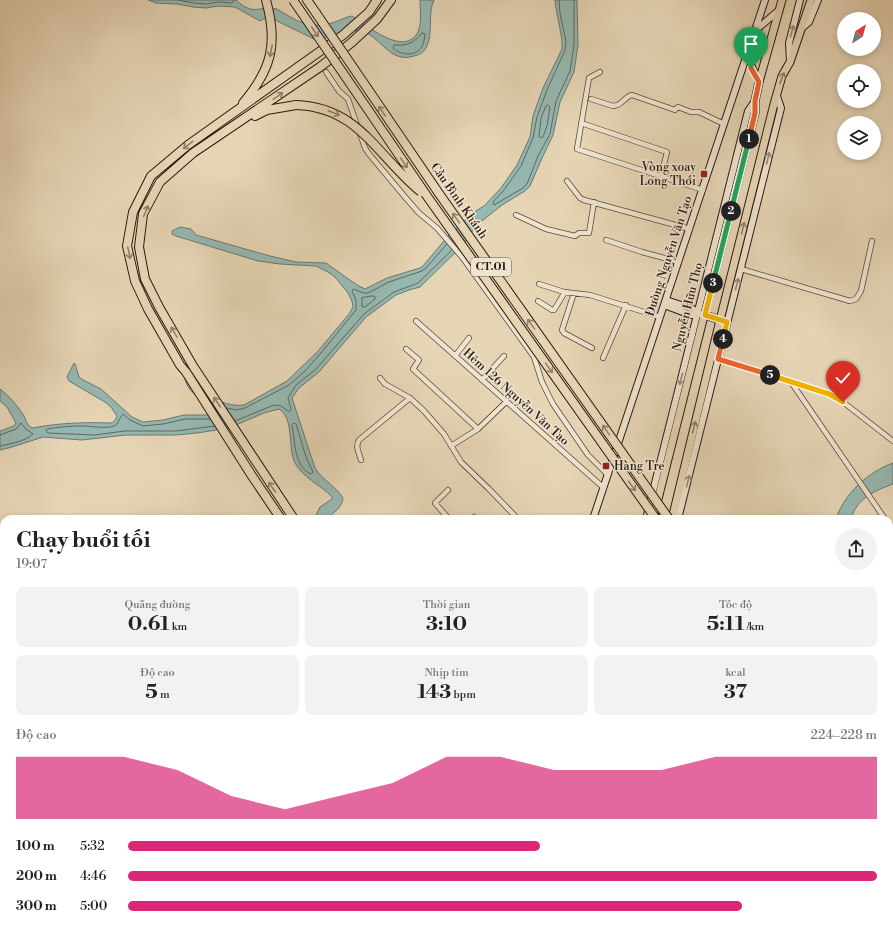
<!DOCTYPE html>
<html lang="vi">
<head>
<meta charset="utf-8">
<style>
	body { margin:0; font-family:"Libre Bodoni",serif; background:#f2f2f2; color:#222; height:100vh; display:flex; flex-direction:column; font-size:15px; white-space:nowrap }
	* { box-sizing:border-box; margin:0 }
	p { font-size:13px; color:#767676 }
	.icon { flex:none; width:22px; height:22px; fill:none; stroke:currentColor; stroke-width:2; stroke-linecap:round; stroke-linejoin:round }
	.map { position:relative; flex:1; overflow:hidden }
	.panel { position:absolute; left:0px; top:515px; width:893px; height:414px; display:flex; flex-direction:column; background:#fff; border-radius:12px 12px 0 0; box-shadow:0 2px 6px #0003 }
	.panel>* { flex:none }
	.needle { width:26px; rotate:36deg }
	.controls { position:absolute; left:837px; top:12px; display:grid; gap:8px }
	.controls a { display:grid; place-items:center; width:44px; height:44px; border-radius:50%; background:#fff; box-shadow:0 2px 6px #0003; font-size:20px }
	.pin { position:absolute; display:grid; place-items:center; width:34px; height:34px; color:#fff; margin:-41px -17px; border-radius:50% 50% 50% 0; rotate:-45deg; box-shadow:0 0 4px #0007 }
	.pin .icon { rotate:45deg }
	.km { position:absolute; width:20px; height:20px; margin:-10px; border-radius:50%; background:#222; color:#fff; font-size:11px; line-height:20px; text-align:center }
	.round { display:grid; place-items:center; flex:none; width:42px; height:42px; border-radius:21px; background:#f2f2f2 }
	.headline { display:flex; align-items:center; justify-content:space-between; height:68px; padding:0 16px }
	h1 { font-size:22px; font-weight:700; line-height:30px }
	.figures { display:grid; grid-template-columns:repeat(3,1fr); gap:6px; height:68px; padding:4px 16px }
	.figures div { display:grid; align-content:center; border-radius:8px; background:#f2f2f2; text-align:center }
	.figures b { font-size:20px; font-weight:700 }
	.figures small { font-size:11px; font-weight:400 }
	.figures p { font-size:11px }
	.chart { height:112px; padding:8px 16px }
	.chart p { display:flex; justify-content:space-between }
	.chart svg { width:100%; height:72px; margin-top:4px; fill:#db2777; opacity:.7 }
	ul { padding:0 16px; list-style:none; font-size:13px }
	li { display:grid; grid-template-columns:64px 48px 1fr; align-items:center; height:30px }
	li i { height:10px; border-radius:5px; background:#db2777 }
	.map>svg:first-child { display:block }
	.water { fill:#96b8b1; stroke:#6a7871 }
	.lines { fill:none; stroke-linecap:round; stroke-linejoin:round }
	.shore { stroke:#5f6861; stroke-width:1 }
	.minor-casing { stroke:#58483a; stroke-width:6 }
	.tertiary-casing { stroke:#58483a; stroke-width:8 }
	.secondary-casing { stroke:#281911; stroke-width:8 }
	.primary-casing { stroke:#281911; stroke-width:9 }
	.motorway-casing { stroke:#281911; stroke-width:10 }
	.minor { stroke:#efe4cf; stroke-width:4.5 }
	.tertiary { stroke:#efe4cf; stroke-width:5.5 }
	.secondary { stroke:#efe4cf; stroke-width:6 }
	.primary { stroke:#e6d5b5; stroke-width:7 }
	.motorway { stroke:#e6d5b5; stroke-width:8 }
	.motorway-bridge-casing { stroke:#281911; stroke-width:10; stroke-linecap:butt }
	.motorway-bridge { stroke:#e6d5b5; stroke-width:8 }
	.oneway { stroke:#95897a }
	.oneway2 { stroke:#90806b }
	.split-1-casing { stroke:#fff; stroke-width:8 }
	.split-2-casing { stroke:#fff; stroke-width:8 }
	.split-3-casing { stroke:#fff; stroke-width:8 }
	.split-4-casing { stroke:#fff; stroke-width:8 }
	.split-5-casing { stroke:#fff; stroke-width:8 }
	.split-6-casing { stroke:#fff; stroke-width:8 }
	.split-1 { stroke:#f0652b; stroke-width:5 }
	.split-2 { stroke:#22a559; stroke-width:5 }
	.split-3 { stroke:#22a559; stroke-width:5 }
	.split-4 { stroke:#f5b400; stroke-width:5 }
	.split-5 { stroke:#f0652b; stroke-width:5 }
	.split-6 { stroke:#f5b400; stroke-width:5 }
	.poi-dot { fill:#8f2418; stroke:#efe4cf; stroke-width:1.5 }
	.labels { text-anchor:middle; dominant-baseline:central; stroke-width:3; stroke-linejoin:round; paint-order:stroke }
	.shield { fill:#efe4cf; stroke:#64564a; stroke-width:1 }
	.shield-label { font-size:11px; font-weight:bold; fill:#281911 }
	.poi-label { font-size:12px; fill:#281911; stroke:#efe4cf; text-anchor:end }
	.street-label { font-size:12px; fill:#281911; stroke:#efe4cf }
</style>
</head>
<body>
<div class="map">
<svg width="893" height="929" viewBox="0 0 893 929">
	<rect width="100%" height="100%" fill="#e6d5b5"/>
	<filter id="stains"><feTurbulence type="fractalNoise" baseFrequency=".005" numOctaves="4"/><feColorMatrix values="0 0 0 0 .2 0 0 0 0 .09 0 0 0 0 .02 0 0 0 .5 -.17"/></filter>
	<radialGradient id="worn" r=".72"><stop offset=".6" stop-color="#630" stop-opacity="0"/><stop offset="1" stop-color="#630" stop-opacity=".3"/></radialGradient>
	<path class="water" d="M148,0H236C254,17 259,5 277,9C295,20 309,30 332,23C339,21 345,17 352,16C366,25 405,58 418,32C422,23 420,9 420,0H434C427,14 434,34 426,48C423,53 419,55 414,56C390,64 381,37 362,31C350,28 327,39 314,39L271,18H265L260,21L235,7L218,6L206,8L193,7L177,4L156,3Z
		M555,0H577L578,45L574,72L560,102L553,135L542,158L530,186L525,191L502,205L482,221L473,230L463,245L420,287L409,290L396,295L366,317L319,372L299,388L292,398L315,468C322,480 336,486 343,498C342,508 333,513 327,519H314L320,507L332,499V497C320,484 302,478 294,461C288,446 294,418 279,409L264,413L229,428L197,433L176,435H126L82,440L43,437L12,447L0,450V431L14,426L16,423L7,407L0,401V389C9,396 16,404 22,413C26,418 26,425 32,428C59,423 84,422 112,423L116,419L117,416L111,407L105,402L69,381L67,377L74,363L75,364L79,377L83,380L101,389L132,417L143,422L163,420L184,415H220L221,413C207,399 185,397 184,372C199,389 219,408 244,405L287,381L318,351L349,314L353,307L352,301L348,293L335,277L328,272L316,266L280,264L258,261L176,236L172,234V231L180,227L191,229L196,235L270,256L296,262L326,263L357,285L365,289L387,278L420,268L423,266L448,236L474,212L484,206L501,188L517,165L530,137L533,116L543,88L562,49C563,36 556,14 555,0Z
		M893,463V484C874,491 857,498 851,519H836C844,494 868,472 893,463Z
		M84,925H113L104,929H80Z
		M610,925H645L640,929H607Z"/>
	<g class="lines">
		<path class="shore" d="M178,0L194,3L206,4L218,2L232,3L234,0
			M559,0L560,13L566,42L565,50L547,90L537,117L533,138L521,166L504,190L493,202L494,205L523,188L527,184L538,156L550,134L556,101L570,71L574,45V0
			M422,33L425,34C425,37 424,41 423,44C418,57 402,56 393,48L394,45C407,46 414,43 422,33Z
			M548,105L550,107L547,126L543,137L540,138L539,136L541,118L546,106Z
			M373,296L375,297V299L365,307H362V298Z
			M227,408L236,410L245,408L289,385L305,371L321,353L356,310V300L352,291L353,289L364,293H368L389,282L422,271L426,268L447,244
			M210,419H185L163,424L143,426L130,420L123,414C119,418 119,424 114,426C107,429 90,426 82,426C71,426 58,427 47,429L46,431L48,433L94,435L125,431H176L215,426
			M235,421L274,405L281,406L288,411H290L291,409L288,398L296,385L316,369L364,314L394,292L418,283L452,250
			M294,423L296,424L306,457L313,472L311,474C294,467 295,441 292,425Z
			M0,435L16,429L21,423L26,429L33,434C26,441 10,444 0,446"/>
		<g class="minor-casing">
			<path id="minor" d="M326,72L339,91L348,99L365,148L369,154L405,197L419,213L437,228L462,257L534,357L542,382L553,404L588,455L607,474
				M600,72L589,78L577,149L703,190
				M591,99L613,106C622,106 624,97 632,95L675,110L678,107L691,112H699L724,124
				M581,123L667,152L661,176
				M567,181L580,198L584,200L690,229
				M516,215L546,229L575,236L579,233H589L594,202
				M606,240L642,252L679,262
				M741,269L850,301L856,299L861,291L872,241
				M539,284L564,292L590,295L660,317
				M574,293L562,330L564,333L592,348
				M538,301L552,310H554L565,292
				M416,321L604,488
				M406,349L419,360L413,369L478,429
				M455,356L469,338
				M603,358L626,305
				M718,359L829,394L843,402L893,441
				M380,378L385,384L410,398L424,411L444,434L461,462L489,489L518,519
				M482,380L504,356
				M791,382L885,519
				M451,446L478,429L506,402
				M361,460C359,453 355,447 359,440L410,398
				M448,490L435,503L449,519
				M472,519L474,517
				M889,525L893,530
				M0,857L4,856
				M889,869L893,875"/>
		</g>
		<g class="tertiary-casing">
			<path id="tertiary" d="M0,792L4,796
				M133,925L137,929"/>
		</g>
		<g class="secondary-casing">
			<path id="secondary" d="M802,28L809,22L818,0
				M756,30L778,11
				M747,56L759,82
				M790,62L789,43L800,0
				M666,300L693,309L698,314
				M664,305L691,315L701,314
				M593,519L765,0
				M646,519L748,111L755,101
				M678,519L781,108L777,96
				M456,929L457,925
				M536,929L537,925
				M568,929L569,925"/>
		</g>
		<g class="primary-casing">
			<path id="primary" d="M705,315L720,320
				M653,519C686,383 722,249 755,113V101L759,82L782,0
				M672,519L720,320L774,104L782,76L790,62L811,0
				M543,929L544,925
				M562,929L563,925"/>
		</g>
		<g class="motorway-casing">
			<path id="motorway" d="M307,0L316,13
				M243,103C272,69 278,43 266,0
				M255,116L267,110L296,105
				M281,519L252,476L186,372L180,365L148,309L135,281L127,246L133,212L151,176L188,145L343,35L369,12L377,0
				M294,519L193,366L159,307L145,279L139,247L143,214L160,182L193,153L320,67L351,43L377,19L391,0
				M889,832L893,838
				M889,850L893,856"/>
		</g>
		<use href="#minor" class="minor"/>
		<use href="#tertiary" class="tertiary"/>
		<use href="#secondary" class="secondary"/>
		<use href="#primary" class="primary"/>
		<use href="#motorway" class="motorway"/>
		<g class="motorway-bridge-casing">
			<path id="motorway-bridge" d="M293,0L429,199L656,519
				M316,13L440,195L669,519
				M296,105C359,107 377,156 421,192"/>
		</g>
		<use href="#motorway-bridge" class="motorway-bridge"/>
	</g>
	<defs><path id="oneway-shaft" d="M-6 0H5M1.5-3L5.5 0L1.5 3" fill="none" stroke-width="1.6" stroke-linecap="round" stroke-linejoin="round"/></defs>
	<g class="oneway">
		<use href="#oneway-shaft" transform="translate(792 31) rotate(-75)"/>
		<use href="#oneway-shaft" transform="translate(768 158) rotate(-76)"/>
		<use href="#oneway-shaft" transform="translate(737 284) rotate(-75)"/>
		<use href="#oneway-shaft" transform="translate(681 379) rotate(105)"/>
		<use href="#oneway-shaft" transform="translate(688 481) rotate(-76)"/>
	</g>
	<g class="oneway2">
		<use href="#oneway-shaft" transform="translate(315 32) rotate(56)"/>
		<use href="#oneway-shaft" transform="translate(271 51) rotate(101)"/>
		<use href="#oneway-shaft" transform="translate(782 78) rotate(-70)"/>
		<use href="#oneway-shaft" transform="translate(278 96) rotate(-35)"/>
		<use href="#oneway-shaft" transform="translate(382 111) rotate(-124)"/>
		<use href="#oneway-shaft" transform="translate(334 113) rotate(22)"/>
		<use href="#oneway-shaft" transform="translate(188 145) rotate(142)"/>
		<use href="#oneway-shaft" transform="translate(404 163) rotate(56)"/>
		<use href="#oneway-shaft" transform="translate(146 211) rotate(-67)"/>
		<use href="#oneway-shaft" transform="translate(456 218) rotate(-125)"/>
		<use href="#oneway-shaft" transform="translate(743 228) rotate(-76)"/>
		<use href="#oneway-shaft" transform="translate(129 253) rotate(78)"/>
		<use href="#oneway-shaft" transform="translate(531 324) rotate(-125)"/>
		<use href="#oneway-shaft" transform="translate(174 332) rotate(-120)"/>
		<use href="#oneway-shaft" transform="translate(549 368) rotate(55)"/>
		<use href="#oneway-shaft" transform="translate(217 402) rotate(-123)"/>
		<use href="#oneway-shaft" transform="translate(694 427) rotate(-76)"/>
		<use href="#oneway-shaft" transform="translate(606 430) rotate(-125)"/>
		<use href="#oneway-shaft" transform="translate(632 486) rotate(55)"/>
		<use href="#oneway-shaft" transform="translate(272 487) rotate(-124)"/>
	</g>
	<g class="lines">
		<g class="split-1-casing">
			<path id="split-1" d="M749,139L755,113V101L759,82L751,68"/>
		</g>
		<g class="split-2-casing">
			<path id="split-2" d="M731,211L749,139"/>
		</g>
		<g class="split-3-casing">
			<path id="split-3" d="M713,283L731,211"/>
		</g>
		<g class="split-4-casing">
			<path id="split-4" d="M713,283L705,315L727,322L723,339"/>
		</g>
		<g class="split-5-casing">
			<path id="split-5" d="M723,339L718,359L770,375"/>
		</g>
		<g class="split-6-casing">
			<path id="split-6" d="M770,375L829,394L843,402"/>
		</g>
		<use href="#split-1" class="split-1"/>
		<use href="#split-2" class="split-2"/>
		<use href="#split-3" class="split-3"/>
		<use href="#split-4" class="split-4"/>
		<use href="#split-5" class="split-5"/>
		<use href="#split-6" class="split-6"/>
	</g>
	<g class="poi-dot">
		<rect x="700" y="170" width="8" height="8" rx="2"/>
		<rect x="602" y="462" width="8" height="8" rx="2"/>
	</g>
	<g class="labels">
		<rect class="shield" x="471" y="258" width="40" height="18" rx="3"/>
		<g class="shield-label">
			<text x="491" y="267">CT.01</text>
		</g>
		<g class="poi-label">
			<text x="696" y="167">Vòng xoay<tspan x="696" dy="14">Long Thới</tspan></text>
			<text x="614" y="466" text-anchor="start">Hàng Tre</text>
		</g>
		<g class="street-label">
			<text transform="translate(459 201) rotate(55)">Cầu Bình Khánh</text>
			<text transform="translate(669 256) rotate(-72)">Đường Nguyễn Văn Tạo</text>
			<text transform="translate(688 307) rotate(-76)">Nguyễn Hữu Thọ</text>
			<text transform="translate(516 397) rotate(42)">Hẻm 126 Nguyễn Văn Tạo</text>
		</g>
	</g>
	<rect width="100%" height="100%" filter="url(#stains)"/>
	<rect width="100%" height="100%" fill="url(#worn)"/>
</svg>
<div class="controls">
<a><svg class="needle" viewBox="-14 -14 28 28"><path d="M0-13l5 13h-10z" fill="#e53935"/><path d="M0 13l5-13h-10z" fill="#767676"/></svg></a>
<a><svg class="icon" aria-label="locate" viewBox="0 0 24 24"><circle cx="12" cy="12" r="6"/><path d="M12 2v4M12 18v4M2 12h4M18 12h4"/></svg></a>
<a><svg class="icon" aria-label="layers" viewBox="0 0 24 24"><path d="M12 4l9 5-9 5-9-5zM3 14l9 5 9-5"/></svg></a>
</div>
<div class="pin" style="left:751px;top:68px;background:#1e9e55"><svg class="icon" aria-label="arrive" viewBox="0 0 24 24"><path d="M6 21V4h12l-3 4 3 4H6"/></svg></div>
<div class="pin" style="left:843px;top:402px;background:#d93025"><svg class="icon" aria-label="check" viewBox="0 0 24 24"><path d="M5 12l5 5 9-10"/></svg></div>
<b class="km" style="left:749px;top:139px">1</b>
<b class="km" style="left:731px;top:211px">2</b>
<b class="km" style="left:713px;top:283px">3</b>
<b class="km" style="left:723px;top:339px">4</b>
<b class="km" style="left:770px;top:375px">5</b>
<section class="panel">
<div class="headline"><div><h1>Chạy buổi tối</h1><p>19:07</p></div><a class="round"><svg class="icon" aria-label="share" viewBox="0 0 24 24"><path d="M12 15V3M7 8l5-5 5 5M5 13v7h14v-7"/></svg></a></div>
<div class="figures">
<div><p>Quãng đường</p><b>0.61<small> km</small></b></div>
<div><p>Thời gian</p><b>3:10</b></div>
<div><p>Tốc độ</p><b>5:11<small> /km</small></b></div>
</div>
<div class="figures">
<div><p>Độ cao</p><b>5<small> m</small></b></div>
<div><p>Nhịp tim</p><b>143<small> bpm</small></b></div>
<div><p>kcal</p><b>37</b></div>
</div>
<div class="chart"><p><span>Độ cao</span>224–228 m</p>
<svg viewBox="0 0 160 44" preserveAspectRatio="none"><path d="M0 44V6L10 6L20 6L30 14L40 30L50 38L60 30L70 22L80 6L90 6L100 14L110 14L120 14L130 6L140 6L150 6L160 6V44z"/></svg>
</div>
<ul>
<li><b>100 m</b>5:32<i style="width:55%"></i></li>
<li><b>200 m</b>4:46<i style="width:100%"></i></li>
<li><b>300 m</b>5:00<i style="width:82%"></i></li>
</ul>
</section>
</div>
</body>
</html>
